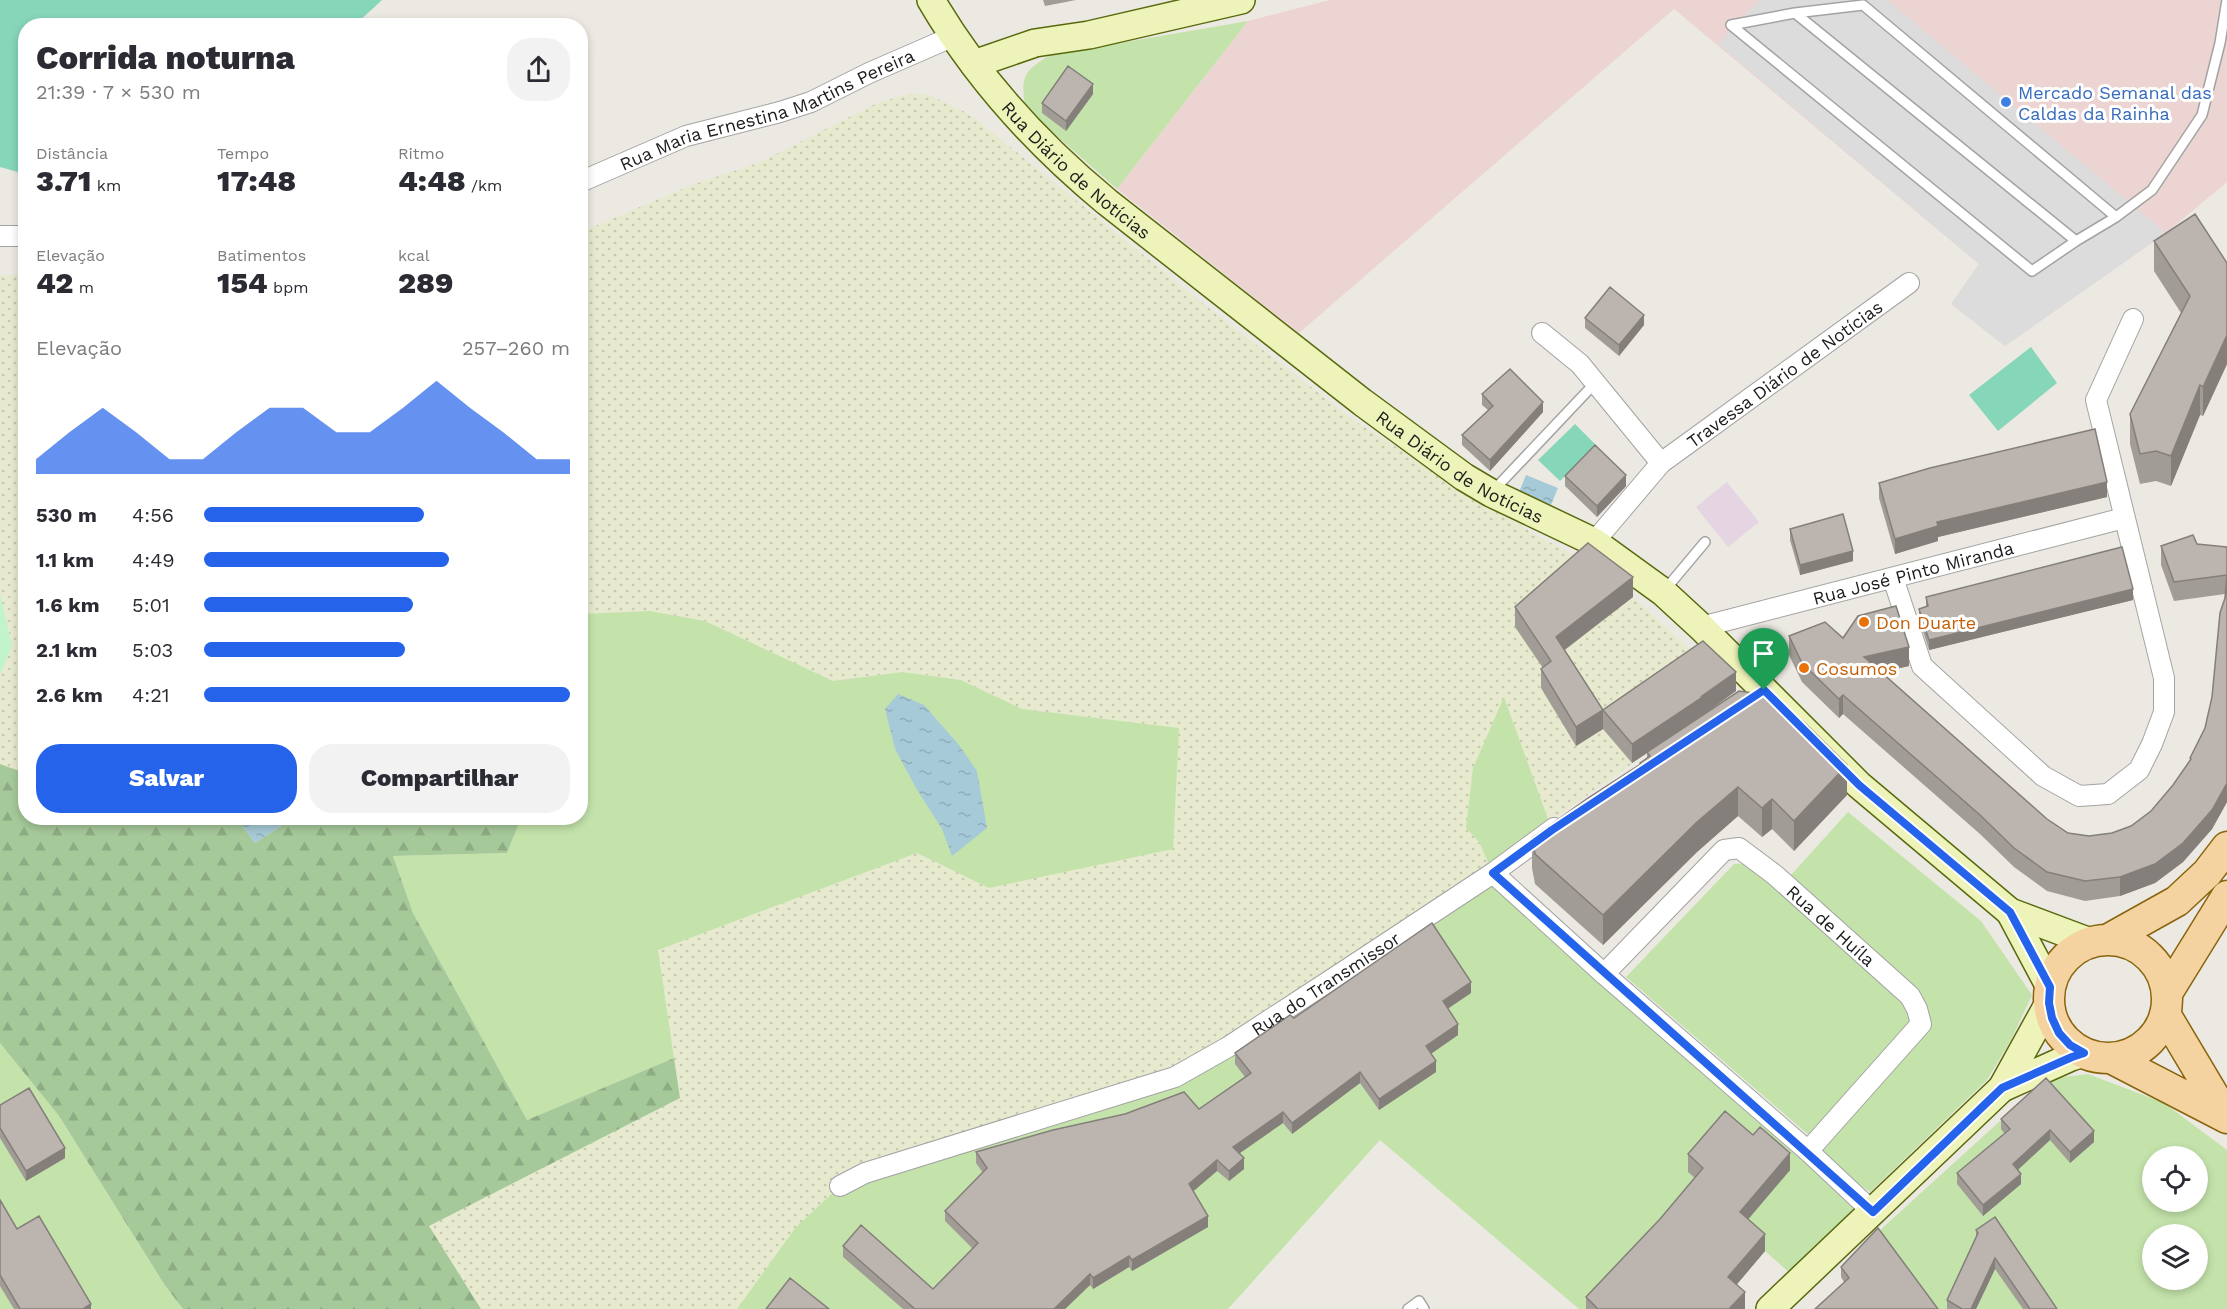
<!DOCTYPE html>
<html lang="pt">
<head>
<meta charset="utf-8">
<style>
	body { margin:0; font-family:"Work Sans",sans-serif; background:#f2f2f3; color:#2b2b33; height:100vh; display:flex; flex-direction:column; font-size:22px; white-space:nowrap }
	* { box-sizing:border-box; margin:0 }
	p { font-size:20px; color:#7c7c81 }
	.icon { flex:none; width:33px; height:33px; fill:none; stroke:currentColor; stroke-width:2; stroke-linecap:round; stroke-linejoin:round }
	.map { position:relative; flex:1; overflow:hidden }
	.side { position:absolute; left:18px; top:18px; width:570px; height:807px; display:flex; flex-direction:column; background:#fff; border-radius:24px; box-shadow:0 3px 9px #0003 }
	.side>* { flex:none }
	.fabs { position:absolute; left:2142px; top:1146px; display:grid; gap:12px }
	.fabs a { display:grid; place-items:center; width:66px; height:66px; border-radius:50%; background:#fff; box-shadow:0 3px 9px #0003; font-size:30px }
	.pin { position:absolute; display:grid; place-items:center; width:51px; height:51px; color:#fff; margin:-62px -26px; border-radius:50% 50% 50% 0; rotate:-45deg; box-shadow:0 0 6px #0007 }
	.pin .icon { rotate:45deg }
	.round { display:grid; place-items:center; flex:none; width:63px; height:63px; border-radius:24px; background:#f2f2f3 }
	.headline { display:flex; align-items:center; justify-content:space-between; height:102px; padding:0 18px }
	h1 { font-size:33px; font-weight:800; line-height:45px }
	.metrics { display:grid; grid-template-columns:repeat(3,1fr); gap:9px; height:102px; padding:6px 18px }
	.metrics div { display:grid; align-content:center }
	.metrics b { font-size:30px; font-weight:800 }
	.metrics small { font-size:16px; font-weight:400 }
	.metrics p { font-size:16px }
	.chart { height:168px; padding:12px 18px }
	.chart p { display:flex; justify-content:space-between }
	.chart svg { width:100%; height:108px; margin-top:6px; fill:#2563eb; opacity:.7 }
	.button { display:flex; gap:12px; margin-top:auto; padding:12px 18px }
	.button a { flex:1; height:69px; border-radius:24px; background:#2563eb; color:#fff; font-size:24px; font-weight:800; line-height:69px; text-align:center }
	.button a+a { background:#f2f2f3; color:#2b2b33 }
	ul { padding:0 18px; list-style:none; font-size:20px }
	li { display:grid; grid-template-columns:96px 72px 1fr; align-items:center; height:45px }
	li i { height:15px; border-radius:8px; background:#2563eb }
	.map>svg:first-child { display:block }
	.commercial { fill:#ecd4d2 }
	.industrial { fill:#e5d4e1 }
	.farmland { fill:url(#farmland-dots) }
	.grass { fill:#c4e3ab; fill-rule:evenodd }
	.forest { fill:url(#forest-firs) }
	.park { fill:#c1f4c8 }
	.pitch { fill:#86d6ba }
	.parking { fill:#dcdcdc }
	.water { fill:url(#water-ripples) }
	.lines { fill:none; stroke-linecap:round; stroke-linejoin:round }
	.lane-casing { stroke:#a3a3a3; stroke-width:12 }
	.street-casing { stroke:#a3a3a3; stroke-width:22 }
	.secondary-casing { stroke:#5a680d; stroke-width:30 }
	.primary-casing { stroke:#88640c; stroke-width:33 }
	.lane { stroke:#fff; stroke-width:9 }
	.street { stroke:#fff; stroke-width:20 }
	.secondary { stroke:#eef4b9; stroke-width:27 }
	.primary { stroke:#f4d3a0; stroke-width:30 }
	.wall { fill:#a29c96 }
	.shaded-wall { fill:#847f7a }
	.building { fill:#bcb5af; stroke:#847f7a; stroke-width:1.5 }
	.route-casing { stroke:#fff; stroke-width:12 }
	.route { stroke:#2563eb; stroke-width:8 }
	.shop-dot { fill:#3f7fe0; stroke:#fff; stroke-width:2 }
	.food-dot { fill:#e8710a; stroke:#fff; stroke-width:2 }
	.labels { text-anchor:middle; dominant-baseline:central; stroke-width:6; stroke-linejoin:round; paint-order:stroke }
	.shop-label { font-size:18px; fill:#366cbe; stroke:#fff; text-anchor:start }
	.street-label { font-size:18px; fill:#1c1c1c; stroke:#fff }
	.food-label { font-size:18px; fill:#c56008; stroke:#fff; text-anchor:start }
</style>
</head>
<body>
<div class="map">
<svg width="2227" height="1309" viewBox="0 0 2227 1309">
	<defs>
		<pattern id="farmland-dots" width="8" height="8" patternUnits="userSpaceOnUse" patternTransform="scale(1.5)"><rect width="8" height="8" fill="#e7eace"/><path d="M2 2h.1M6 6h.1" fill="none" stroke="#c6c8b0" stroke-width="1.8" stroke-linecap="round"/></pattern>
		<pattern id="forest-firs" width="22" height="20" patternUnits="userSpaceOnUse" patternTransform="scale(1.5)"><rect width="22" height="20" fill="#a6c99a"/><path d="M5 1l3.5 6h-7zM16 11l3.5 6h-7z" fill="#8eac84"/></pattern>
		<pattern id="water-ripples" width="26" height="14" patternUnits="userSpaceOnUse" patternTransform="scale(1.5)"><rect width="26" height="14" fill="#a6cad7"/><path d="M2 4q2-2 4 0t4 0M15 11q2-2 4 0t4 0" fill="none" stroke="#8eadb8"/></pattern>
	</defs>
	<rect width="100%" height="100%" fill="#ece9e2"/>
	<path class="commercial" d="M1330,0H2227V182L2166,233L2005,346L1951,304L1979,264L1674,9L1299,333L1117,189L1248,21Z"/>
	<path class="industrial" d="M1727,482L1759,522L1728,547L1696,507Z"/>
	<path class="farmland" d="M912,93L930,95L971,115L1206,306L1355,421L1534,534L1588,562L1633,597L1736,691L1549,822L1504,697L1466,828L1479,842L1493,873L1228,1047L737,1309H481L429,1226L680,1098L658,950L917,853L989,888L1178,728L1022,709L961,680L902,672L833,681L705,621L650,611L581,614V232L689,186L758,163L877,103Z
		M25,274V773L0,764V675L12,646L0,593V276Z"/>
	<path class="grass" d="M1248,21L1117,189L1025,108C1021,75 1023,72 1050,55Z
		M650,611L705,621L833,681L902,672L961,680L1022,709L1179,728L1173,849L989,888L917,853L658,950L674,1058L527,1120L413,913L393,856L507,853L521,818H580L581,614Z
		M1504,697L1552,830L1494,873L1873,1212L1800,1282L1765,1251L1592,1309H1579L1380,1140L1228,1309H737L796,1227L840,1186L1175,1077L1493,873L1479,842L1466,828L1473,768Z
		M1848,812L1981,921L2032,995L2011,1040L1987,1080L1870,1192L1836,1168L1811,1137L1626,977L1734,864L1749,863L1781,886Z
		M0,1043L59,1116L164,1284L183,1309H0Z
		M2088,1074L2164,1103L2227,1150V1309H1930L1878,1232L2046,1079ZM2152,1156H2198V1202H2152ZM2152,1234H2198V1280H2152Z"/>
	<path class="forest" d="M0,764L25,773L26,818H237L255,843L293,818H521L507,853L393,856L413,913L527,1120L674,1058L680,1098L429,1226L481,1309H183L164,1284L59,1116L0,1043Z"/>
	<path class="park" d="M0,593L12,646L0,675Z"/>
	<path class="pitch" d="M0,0H382L355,25L26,26L25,174L0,167Z
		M2031,347L2057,383L1998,431L1969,395Z
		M1575,424L1596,445L1560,481L1538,460Z"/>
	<path class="parking" d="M1759,0H1887L2166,233L2005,346L1951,304L1979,264L1718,44Z"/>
	<path class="water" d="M1526,475L1558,488L1551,505L1519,492Z
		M898,694L924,705L959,745L977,771L987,828L952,856L942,829L916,788L895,749L885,709Z
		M237,818H293L255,843Z"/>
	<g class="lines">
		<g class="lane-casing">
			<path id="lane" d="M1795,13L1731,25L2032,271L2076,241L1795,13L1863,5L2116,217
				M2076,241L2116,217L2152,190L2202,115L2220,43L2227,0
				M1492,492L1596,382
				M1664,591L1705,542
				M1408,1309L1419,1301L1424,1309"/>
		</g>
		<g class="street-casing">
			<g id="street">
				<path id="s1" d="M580,182L686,136L780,112L811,102L869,73L954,36"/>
				<path d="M0,236H26"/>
				<path d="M1542,333L1580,364L1661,463"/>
				<path id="s2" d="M1594,542L1661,463L1909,283"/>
				<path d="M1893,578L1922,666L2043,776L2079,796L2108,794L2139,770L2152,744L2164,712V678L2096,400L2133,319"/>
				<path id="s3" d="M1701,627L2124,518"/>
				<path d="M1493,873L1604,974L1808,1151L1873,1212"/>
				<path id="s4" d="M1604,974L1724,850L1739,848L1775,875L1910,996L1917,1009L1921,1024L1808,1151"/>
				<path id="s5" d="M840,1186L865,1173L1175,1077L1228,1047L1349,968L1493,873L1554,828"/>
			</g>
		</g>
		<g class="secondary-casing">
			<g id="secondary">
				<path id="s6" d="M931,0C976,77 1038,145 1107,202L1362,402L1464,477L1491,493L1594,542L1663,592L1701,627L1859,785L2010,912L2090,942"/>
				<path d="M974,64L1035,43L1089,35L1241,0"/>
				<path d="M2010,912L2050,987"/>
				<path d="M2002,1088L2071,1057L2084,1053"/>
				<path d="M1770,1309L2002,1088L2049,1003"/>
			</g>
		</g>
		<g class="primary-casing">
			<path id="primary" d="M2109,939L2177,901L2207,873L2227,847
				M2049 999a59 59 0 1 1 118 0a59 59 0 1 1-118 0Z
				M2167,993L2227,896
				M2165,1014L2227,1118
				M2111,1058L2227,1118"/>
		</g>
		<use href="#lane" class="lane"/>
		<use href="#street" class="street"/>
		<use href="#secondary" class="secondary"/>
		<use href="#primary" class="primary"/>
	</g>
	<path class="wall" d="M1043,0H1076L1045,6Z
		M1093,94L1066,131L1042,113V103Z
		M2154,241L2227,263V364L2203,416L2200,415L2171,486L2156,481L2140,484L2130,444V414L2181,313L2154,271Z
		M1585,318L1644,325L1619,356L1585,328Z
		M1482,394L1543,412L1490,471L1462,445V435L1488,410L1482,405Z
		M1565,476L1626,486L1597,517L1565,486Z
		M1879,483L2107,497L1938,537V541L1895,554L1879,498Z
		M1790,529L1853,561L1800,575L1790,540Z
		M2197,544L2227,547V802L2212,829L2183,862L2155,883L2120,896L2085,901L2047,891L2014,867L1980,834L1843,714L1839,718L1802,682L1789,655V636L1843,638L1909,666L1882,672L2047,819L2068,833L2089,836L2112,833L2131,826L2151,811L2173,785L2190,762V758L2205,728L2212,697L2225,594L2174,601L2161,565V546Z
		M1633,597L1565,650L1603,710L1736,691L1704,714L1847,795L1794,851L1772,829L1762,837L1738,816L1697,852L1603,945L1535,884L1532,868V838L1640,765V763L1647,758V753L1632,763L1603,729L1576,746L1541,688V669L1543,668L1515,627V607Z
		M1926,597L2133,600L1929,650L1919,619V609L1926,607Z
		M1471,993L1448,1008L1458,1035L1431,1054L1436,1072L1379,1110L1360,1083L1292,1134L1283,1123L1239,1153L1244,1169L1229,1181L1217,1171L1193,1191L1208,1227L1132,1271L1129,1267L1093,1289L1090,1285L1065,1309H903L843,1257V1246L933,1289L973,1249L945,1221V1211L983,1173L976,1163V1152L1199,1109L1245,1077L1235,1064V1053L1294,1018Z
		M2046,1078L2094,1142L2070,1163L2050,1140L2018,1170L2021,1184L1983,1216L1957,1184V1173L2005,1134L2001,1129V1119Z
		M0,1105L65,1158L26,1181L0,1138Z
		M1688,1154L1790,1170L1748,1219L1765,1251L1736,1285L1745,1309H1586V1297L1660,1219L1695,1178L1688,1172Z
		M0,1200L17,1229L91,1309H14L0,1286Z
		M1976,1230L2057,1309H2023L1995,1269L1976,1309H1947V1300L1976,1238Z
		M1841,1267L1938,1309L1844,1282L1841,1277Z"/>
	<path class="shaded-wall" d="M1093,84V94L1066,131V121Z
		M1644,315V325L1619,356V345Z
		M2227,335V364L2203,416V387Z
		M2200,385V415L2171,486V456Z
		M1543,402V412L1490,471V460Z
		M1626,475V486L1597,517V506Z
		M2107,482V497L1938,537V541L1895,554V539L1937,522Z
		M1853,551V561L1800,575V565Z
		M1633,577V597L1556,656V637Z
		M2133,589V600L1929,650V640Z
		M1909,647V666L1864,676V657Z
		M1736,672V691L1704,714V715L1632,763V744Z
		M1843,695V714L1839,718V699Z
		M1603,710V729L1576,746V727Z
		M1847,765V795L1794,851V821Z
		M2227,783V802L2212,829L2183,862L2155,883L2120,896V877Z
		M1738,787V816L1697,852L1603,945V915L1697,822Z
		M1772,799V829L1762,837V808Z
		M1471,982V993L1443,1012V1001Z
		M1458,1024V1035L1426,1057V1046Z
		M1436,1061V1072L1379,1110V1099Z
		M1360,1072V1083L1292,1134V1123Z
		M1283,1112V1123L1233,1158V1147Z
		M2050,1130V1140L2013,1174V1164Z
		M2094,1131V1142L2070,1163V1152Z
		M65,1148V1158L26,1181V1171Z
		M1790,1153V1170L1740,1229V1212Z
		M1244,1158V1169L1229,1181V1171Z
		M1217,1160V1171L1189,1195V1184Z
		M2021,1174V1184L1983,1216V1205Z
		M1208,1216V1227L1132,1271V1260Z
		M1765,1234V1251L1728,1295V1277Z
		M1129,1256V1267L1093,1289V1278Z
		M1995,1258V1269L1976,1309H1971Z
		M1090,1274V1285L1065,1309H1054Z
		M1745,1292V1309H1729Z
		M91,1304V1309H83Z"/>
	<path class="building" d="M1068,66L1093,84L1066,121L1042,103Z
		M2195,214L2227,263V335L2203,387L2200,385L2171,456L2156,451L2140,454L2130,414L2190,296L2154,241Z
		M1610,287L1644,315L1619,345L1585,318Z
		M1510,369L1543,402L1490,460L1462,435L1493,406L1482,394Z
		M2095,429L2107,482L1937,522L1938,526L1895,539L1879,483L1930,468Z
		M1595,445L1626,475L1597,506L1565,476Z
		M1843,514L1853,551L1800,565L1790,529Z
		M2193,535L2197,544L2227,547V575L2174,582L2161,546Z
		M1588,543L1633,577L1556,637L1603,710L1576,727L1541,669L1551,661L1515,607Z
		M2122,547L2133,589L1929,640L1919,609L1928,606L1926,597Z
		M2227,575V783L2212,810L2183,843L2155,864L2120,877L2085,881L2047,872L2014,848L1980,815L1843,695L1839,699L1802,663L1789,636L1825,622L1843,638L1858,616L1896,606L1909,647L1864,657L2047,819L2068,833L2089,836L2112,833L2131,826L2151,811L2173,785L2191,759L2190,758L2205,728L2212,697L2220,613L2225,598Z
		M1703,641L1736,672L1702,696H1704L1632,744L1603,710Z
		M1739,691L1760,694L1773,699L1786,708L1805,723L1847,765L1794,821L1772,799L1762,808L1738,787L1697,822L1603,915L1535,854L1532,838L1588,798L1641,764L1640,763L1650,756L1647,752Z
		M1432,923L1471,982L1443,1001L1458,1024L1426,1046L1436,1061L1379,1099L1360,1072L1292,1123L1283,1112L1233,1147L1244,1158L1229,1171L1217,1160L1189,1184L1208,1216L1132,1260L1129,1256L1093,1278L1090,1274L1054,1309H915L843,1246L861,1225L933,1289L978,1243L945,1211L987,1168L976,1152L1053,1130L1125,1114L1184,1092L1199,1109L1251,1073L1235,1053L1290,1015L1294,1018Z
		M2046,1078L2094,1131L2070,1152L2050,1130L2013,1164L2021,1174L1983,1205L1957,1173L2010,1129L2001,1119Z
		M29,1088L65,1148L26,1171L0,1128V1105Z
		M1725,1111L1753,1135L1760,1127L1790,1153L1740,1212L1765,1234L1728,1277L1745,1292L1729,1309H1598L1586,1297L1660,1219L1703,1168L1688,1154Z
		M0,1200L17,1229L39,1216L91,1304L83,1309H20L0,1275Z
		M1995,1217L2057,1309H2030L1995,1258L1971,1309H1962L1947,1300L1978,1233L1976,1230Z
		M1878,1228L1938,1309H1815L1849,1278L1841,1267Z
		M790,1278L829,1309H766Z"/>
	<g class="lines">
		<g class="route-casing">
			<path id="route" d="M1764,690L1859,785L2010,912L2050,987L2049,1003L2052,1018L2059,1033L2070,1045L2084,1053L2072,1057L2002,1088L1873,1212L1493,873L1552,830Z"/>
		</g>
		<use href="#route" class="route"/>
	</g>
	<circle class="shop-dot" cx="2006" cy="102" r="6"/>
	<g class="food-dot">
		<circle cx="1864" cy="622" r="6"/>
		<circle cx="1804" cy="668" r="6"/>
	</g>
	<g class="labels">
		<g class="shop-label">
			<text x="2018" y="92">Mercado Semanal das<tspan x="2018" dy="21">Caldas da Rainha</tspan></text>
		</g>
		<g class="street-label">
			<text stroke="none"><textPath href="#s1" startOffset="201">Rua Maria Ernestina Martins Pereira</textPath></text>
			<text stroke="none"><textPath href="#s6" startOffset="225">Rua Diário de Notícias</textPath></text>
			<text stroke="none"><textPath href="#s2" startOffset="256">Travessa Diário de Notícias</textPath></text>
			<text stroke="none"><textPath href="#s6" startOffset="711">Rua Diário de Notícias</textPath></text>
			<text stroke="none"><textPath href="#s3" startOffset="219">Rua José Pinto Miranda</textPath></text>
			<text stroke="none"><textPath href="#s4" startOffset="308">Rua de Huíla</textPath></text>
			<text stroke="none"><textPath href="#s5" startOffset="530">Rua do Transmissor</textPath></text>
		</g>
		<g class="food-label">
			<text x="1876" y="622">Don Duarte</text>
			<text x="1816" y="668">Cosumos</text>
		</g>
	</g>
</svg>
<div class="fabs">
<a><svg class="icon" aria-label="locate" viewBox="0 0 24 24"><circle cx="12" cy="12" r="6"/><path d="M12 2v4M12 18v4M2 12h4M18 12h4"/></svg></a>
<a><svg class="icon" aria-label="layers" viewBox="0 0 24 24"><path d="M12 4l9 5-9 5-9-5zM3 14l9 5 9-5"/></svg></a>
</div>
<div class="pin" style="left:1764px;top:690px;background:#1e9e55"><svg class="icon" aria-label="arrive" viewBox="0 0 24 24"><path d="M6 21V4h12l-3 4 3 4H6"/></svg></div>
<section class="side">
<div class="headline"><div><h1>Corrida noturna</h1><p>21:39 · 7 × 530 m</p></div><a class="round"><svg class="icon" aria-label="share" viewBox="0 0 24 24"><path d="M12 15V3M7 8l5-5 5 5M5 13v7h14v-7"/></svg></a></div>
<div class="metrics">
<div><p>Distância</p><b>3.71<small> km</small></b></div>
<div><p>Tempo</p><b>17:48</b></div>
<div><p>Ritmo</p><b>4:48<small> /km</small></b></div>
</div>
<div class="metrics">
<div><p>Elevação</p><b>42<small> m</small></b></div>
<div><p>Batimentos</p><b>154<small> bpm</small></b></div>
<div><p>kcal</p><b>289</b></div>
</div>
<div class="chart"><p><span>Elevação</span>257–260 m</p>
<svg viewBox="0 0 160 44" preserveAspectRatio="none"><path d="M0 44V38L10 27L20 17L30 27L40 38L50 38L60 27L70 17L80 17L90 27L100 27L110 17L120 6L130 17L140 27L150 38L160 38V44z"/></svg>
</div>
<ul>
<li><b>530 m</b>4:56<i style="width:60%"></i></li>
<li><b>1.1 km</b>4:49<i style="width:67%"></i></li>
<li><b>1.6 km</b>5:01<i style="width:57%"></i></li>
<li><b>2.1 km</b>5:03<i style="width:55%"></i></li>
<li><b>2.6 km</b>4:21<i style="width:100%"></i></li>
</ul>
<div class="button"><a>Salvar</a><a>Compartilhar</a></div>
</section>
</div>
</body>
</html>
